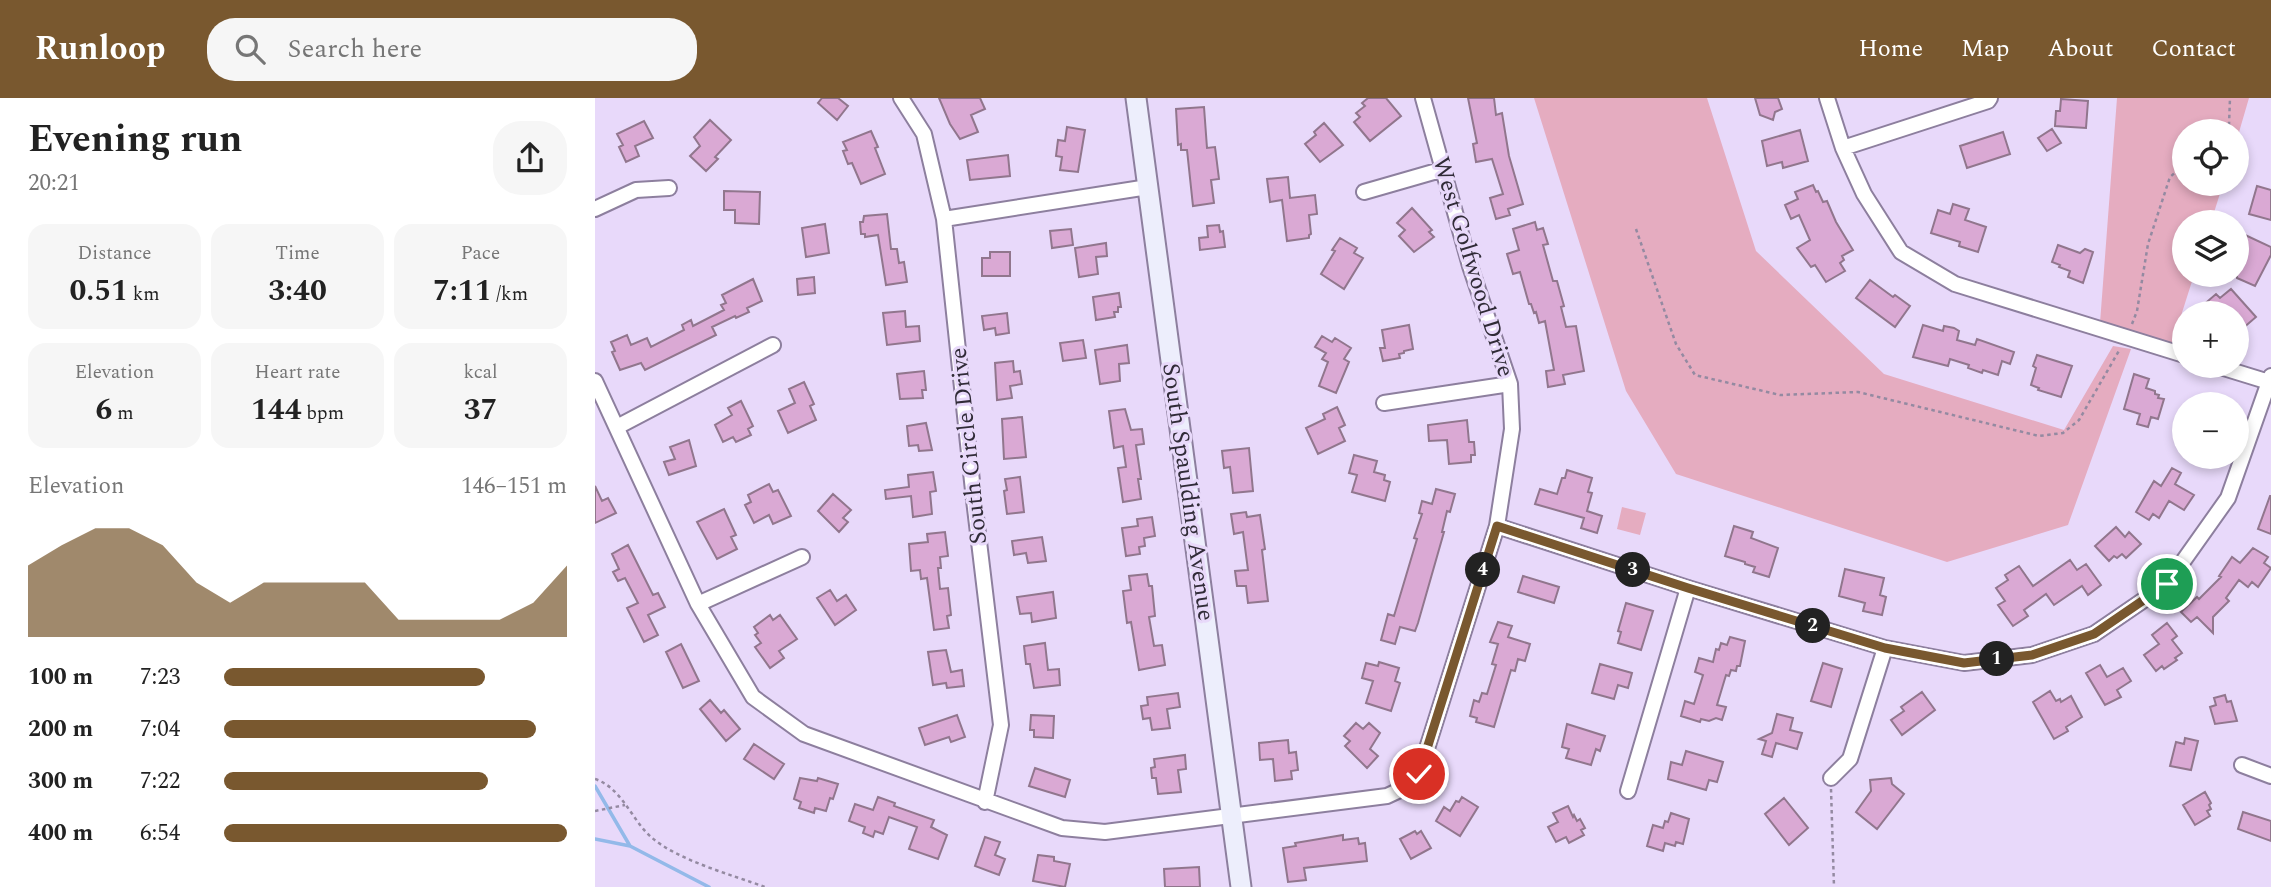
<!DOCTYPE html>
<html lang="en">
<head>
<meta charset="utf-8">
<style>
	body { margin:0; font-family:Spectral,serif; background:#f6f6f6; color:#222; height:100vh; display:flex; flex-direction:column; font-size:26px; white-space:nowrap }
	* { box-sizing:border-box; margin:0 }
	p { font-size:23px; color:#767676 }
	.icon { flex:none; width:38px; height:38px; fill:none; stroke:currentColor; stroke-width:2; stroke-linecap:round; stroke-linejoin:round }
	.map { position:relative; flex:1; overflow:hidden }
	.sheet { display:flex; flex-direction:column; background:#fff; width:595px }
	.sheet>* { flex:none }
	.controls { position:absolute; left:1577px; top:21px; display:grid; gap:14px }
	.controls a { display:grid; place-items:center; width:77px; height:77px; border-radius:50%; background:#fff; box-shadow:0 4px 10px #0003; font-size:35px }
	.pin { position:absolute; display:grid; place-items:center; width:60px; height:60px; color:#fff; margin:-30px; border:4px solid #fff; border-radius:50%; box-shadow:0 2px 7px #0007 }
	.km { position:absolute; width:35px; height:35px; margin:-18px; border-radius:50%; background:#222; color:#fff; font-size:19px; line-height:35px; text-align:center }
	.round { display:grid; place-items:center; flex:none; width:74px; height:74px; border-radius:28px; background:#f6f6f6 }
	.summary { display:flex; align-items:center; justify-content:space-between; height:119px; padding:0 28px }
	h1 { font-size:38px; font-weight:700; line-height:52px }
	.metrics { display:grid; grid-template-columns:repeat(3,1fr); gap:10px; height:119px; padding:7px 28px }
	.metrics div { display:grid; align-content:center; border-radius:18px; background:#f6f6f6; text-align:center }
	.metrics b { font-size:30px; font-weight:700 }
	.metrics small { font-size:19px; font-weight:400 }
	.metrics p { font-size:19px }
	.chart { height:196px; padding:14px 28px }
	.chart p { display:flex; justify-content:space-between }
	.chart svg { width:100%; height:126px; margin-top:7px; fill:#79582f; opacity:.7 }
	ul { padding:0 28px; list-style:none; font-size:23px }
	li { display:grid; grid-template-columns:112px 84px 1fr; align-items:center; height:52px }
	li i { height:18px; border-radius:9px; background:#79582f }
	header { display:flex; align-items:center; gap:42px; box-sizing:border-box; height:98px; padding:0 35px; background:#79582f; color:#fff }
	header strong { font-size:33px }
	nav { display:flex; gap:38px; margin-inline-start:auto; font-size:24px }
	.search { width:490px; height:63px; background:#f6f6f6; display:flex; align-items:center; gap:18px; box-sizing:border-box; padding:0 24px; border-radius:28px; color:#767676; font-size:26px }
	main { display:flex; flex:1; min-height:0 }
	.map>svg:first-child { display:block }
	.green { fill:#e5acc0 }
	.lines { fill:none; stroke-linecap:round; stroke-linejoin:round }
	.stream { stroke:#93b9e9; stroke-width:3.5 }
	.building { fill:#daa9d4; stroke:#91768d; stroke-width:2 }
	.street-casing { stroke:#8d7f9e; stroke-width:18 }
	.secondary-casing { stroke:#8d7f9e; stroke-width:23 }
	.path { stroke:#948aa1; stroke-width:2.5; stroke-dasharray:3.5 3.5; stroke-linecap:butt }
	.street { stroke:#fff; stroke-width:14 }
	.secondary { stroke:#edeefc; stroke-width:19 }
	.route-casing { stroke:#fff; stroke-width:14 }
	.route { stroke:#79582f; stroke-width:9 }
	.labels { text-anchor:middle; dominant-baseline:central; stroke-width:6; stroke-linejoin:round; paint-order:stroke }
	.street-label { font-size:24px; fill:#302b37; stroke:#e8d9fa }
</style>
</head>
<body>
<header>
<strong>Runloop</strong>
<div class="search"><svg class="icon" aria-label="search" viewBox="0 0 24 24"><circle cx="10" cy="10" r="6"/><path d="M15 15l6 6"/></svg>Search here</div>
<nav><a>Home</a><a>Map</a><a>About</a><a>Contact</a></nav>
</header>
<main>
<section class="sheet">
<div class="summary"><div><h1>Evening run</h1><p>20:21</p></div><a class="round"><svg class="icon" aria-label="share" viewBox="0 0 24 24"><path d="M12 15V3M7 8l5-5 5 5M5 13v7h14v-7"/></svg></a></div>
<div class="metrics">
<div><p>Distance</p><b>0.51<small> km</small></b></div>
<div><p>Time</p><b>3:40</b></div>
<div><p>Pace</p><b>7:11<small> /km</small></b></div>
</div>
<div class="metrics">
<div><p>Elevation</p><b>6<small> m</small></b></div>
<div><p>Heart rate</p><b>144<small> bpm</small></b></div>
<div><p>kcal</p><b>37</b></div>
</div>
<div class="chart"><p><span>Elevation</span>146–151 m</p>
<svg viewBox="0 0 160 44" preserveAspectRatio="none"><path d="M0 44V19L10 12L20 6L30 6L40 12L50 25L60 32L70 25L80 25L90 25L100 25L110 38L120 38L130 38L140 38L150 32L160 19V44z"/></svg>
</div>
<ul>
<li><b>100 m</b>7:23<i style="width:76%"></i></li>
<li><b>200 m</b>7:04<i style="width:91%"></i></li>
<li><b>300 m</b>7:22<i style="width:77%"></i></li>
<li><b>400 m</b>6:54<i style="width:100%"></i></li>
</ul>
</section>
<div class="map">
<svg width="1676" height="789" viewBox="0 0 1676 789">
	<rect width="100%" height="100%" fill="#e8d9fa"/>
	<path class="green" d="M939,0H1112L1161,153L1289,276L1469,332L1518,248L1536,251L1473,427L1352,464L1081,376L1031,293Z
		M1522,0H1654L1642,41V33H1589V86H1628L1616,124H1589V177H1599L1577,246L1505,225Z
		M1027,409L1051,415L1045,437L1022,431Z"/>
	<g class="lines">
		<path class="stream" d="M0,688L35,748L114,789
			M0,741L35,748"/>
	</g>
	<path class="building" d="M227,0H243L253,8L242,22L223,5Z
		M344,0H385L390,11L376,17L383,34L365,41L355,26Z
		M773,0H791L806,18L775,43L759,24L765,19L761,15L770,8L767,5Z
		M873,0H899L901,17L907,15L914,58L928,106L913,111L915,117L901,121L895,100L908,96L897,61L881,64L878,46L882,45Z
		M1160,0H1183L1187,11L1180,14L1178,22L1165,17Z
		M1466,1L1493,3L1491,30L1460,28L1461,13H1465Z
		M609,9L612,50L620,49L624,81L616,82L619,105L598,108L592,52H586V46L583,47L581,11Z
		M115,22L136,42L120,59L123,61L111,73L95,58L105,48L99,39Z
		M49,23L58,40L40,48L44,58L31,64L24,49L28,47L22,36Z
		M729,25L748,47L725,64L710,46L721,37L719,34Z
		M472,29L490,32L483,74L465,72L467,59L461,58L463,42L470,43Z
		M1457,31L1466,45L1452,53L1443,40Z
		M1205,32L1213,63L1188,70L1187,64L1172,68L1167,43Z
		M276,33L283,49L280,50L290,76L266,86L257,65L253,66L248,53L252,52L248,44Z
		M1408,34L1415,56L1372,70L1365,48Z
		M413,57L415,78L375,82L372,62Z
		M693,79L695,100L720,97L722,116L714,117L716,136L714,137V140L692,143L687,102L675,104L672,81Z
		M1218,87L1221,94L1223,93L1228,104L1232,103L1241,124L1258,152L1247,158L1249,162L1245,165L1250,173L1231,184L1220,167L1216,169L1202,150L1215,142L1204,117L1196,121L1190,107L1203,101L1200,94Z
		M1662,88L1676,92V122L1654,116Z
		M129,93L165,94L164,126L140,125V112H129Z
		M1358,106L1374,111L1370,122L1391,129L1383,154L1364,148L1365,144L1336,135L1343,112L1355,116Z
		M817,110L837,132L834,134L839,139L819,154L804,138L810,132L802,125Z
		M292,116L296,151H302L304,165L309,164L312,184L291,187L283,137L270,139V136H266L265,124H268L269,118Z
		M940,124L942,132L948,130L953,146L948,147L958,183H962L969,208L966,209L971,229L981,228L989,273L968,277L970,286L953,289L951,273L959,272L950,223L944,225L941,214L939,215L936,206H934L925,174L918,176L912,156L924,152L918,131Z
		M230,126L234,155L211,159L207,130Z
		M624,127L625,134L628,133L630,149L605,152L604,140L613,139L612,128Z
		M476,131L478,147L457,150L455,133Z
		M1648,136L1676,149V157L1660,188L1642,180V151Z
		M745,140L762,150L759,155L768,160L749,191L726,176L740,153L737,152Z
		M511,145L512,158L501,159L503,176L484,179L480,150Z
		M1463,147L1485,155L1490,151L1498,154L1488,185L1473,179L1475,173L1464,169L1465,167L1457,164Z
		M395,154H415V178H387V160H395Z
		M219,179L220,195L203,197L202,181Z
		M158,181L167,203L152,210L154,214L141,220L140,218L117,229L121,237L50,272L46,265L25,272L17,254L20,253L16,244L32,237L36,247L52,240L56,249L89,232L87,227L96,222L98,228L129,212L126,207L131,205L127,197Z
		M1275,182L1298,199L1300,197L1315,208L1300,229L1261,200Z
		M1636,191L1661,219L1647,231L1642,224V215H1599L1621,196L1625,200Z
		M524,195L526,209H523V214H519L520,219L501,222L498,199Z
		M310,213L311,229L324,228L325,243L292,247L288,215Z
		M412,215L414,235L401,237L400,230L389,232L387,218Z
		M814,227L818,251L809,253V255L804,256L805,260L788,263L785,250H790L787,232Z
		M1328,227L1348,233L1349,228L1359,230L1364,233L1362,242L1380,247L1382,241L1419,254L1415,266L1407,263L1403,277L1388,272L1387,275L1373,270L1374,267L1355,261L1353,268L1318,259Z
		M727,238L737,244L740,240L756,250L749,261L754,264L741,295L724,288L733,264L727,261L731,255L720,249Z
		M488,242L491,260L468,263L465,245Z
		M532,247L534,265L524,266L525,283L505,286L500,252Z
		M1442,257L1477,268L1466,299L1443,292L1444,290L1436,287L1441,270L1438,268Z
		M418,263L419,274L425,273L427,286L415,288L417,300L402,302L400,265Z
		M329,273L331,292H327L328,300L305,301L302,276Z
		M1539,276L1554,281L1551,290L1560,293V296L1564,297L1563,300L1569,301L1563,321L1556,319L1553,329L1542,326L1545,316L1529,311Z
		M209,284L219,306L215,308L221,322L193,335L183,313L200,305L194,291Z
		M146,303L158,328L153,331L156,337L141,344L138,339L128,344L120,327L137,317L133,310Z
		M742,309L750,327L744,330L750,343L723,356L711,330L730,321L728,316Z
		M530,311L536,332L547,331L549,346L541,347L546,381H543L546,401L528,404L523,370L531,369L528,348L519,350L514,313Z
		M427,319L431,359L409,361L407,321Z
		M872,322L874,344H879L880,357H876V364L854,366L852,342L834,343L833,327Z
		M331,325L337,352L324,353L323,347L314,348L312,328Z
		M94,342L101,368L74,377L69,364L80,361L75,349Z
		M654,350L658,393L638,395L635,369L629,370L627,353Z
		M759,357L782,363L779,374L790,377L789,382L795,384L790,403L757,394L762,377L754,375Z
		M1577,370L1586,375L1580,386L1599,397L1589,412L1574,403L1564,420L1558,416L1554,422L1541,414L1559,383L1566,388Z
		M972,372L997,380L993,394L997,395L992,413L1007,418L1002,435L986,430L989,420L940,406L945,391L962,396L967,380H970Z
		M338,374L341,393L335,394L337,416L318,419L316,398L291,401L290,392L314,389L313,377Z
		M425,379L429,414L412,416L409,393L412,392L410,381Z
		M174,386L178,394L183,392L196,418L178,426L174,417L159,425L150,407L156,404L153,397Z
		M0,388L7,403L13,400L21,415L0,425Z
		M841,391L860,396L855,414L852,413L847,434H849L823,525L820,533L805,529L800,546L786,542L793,516L799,518L822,441L819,440L827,416L824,415L827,403L837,406Z
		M238,396L256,412L248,420L253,424L244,434L223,413Z
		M1675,398H1676V436L1663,431Z
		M129,411L141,437L136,439L142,451L122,461L102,424Z
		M651,414L652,419L665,417L670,451L667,452L673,503L653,505L651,488H642L640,473L653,472L648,434L639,436L636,416Z
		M557,419L560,438L549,440L550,448L544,449L545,456L531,458L527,430L543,428L542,421Z
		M1139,428L1158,434L1156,440L1183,450L1174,479L1158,474L1160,469L1150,466V464L1130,458Z
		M1521,429L1530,439L1534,434L1546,446L1531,460L1527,456L1522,460L1519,458L1514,463L1500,448Z
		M350,434L353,458L345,459L346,470H343L345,491L353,490L356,517L352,518L354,530L339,532L332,480L326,481L325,472L316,473L314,446L333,444L332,436Z
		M447,439L451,463L433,465L431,455L419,457L417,443Z
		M33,447L58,497L63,495L70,509L53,517L63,537L49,544L32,510L43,505L30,480L23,483L18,474L24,471L17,456Z
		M1658,450L1673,459L1669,465L1676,470L1663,489L1657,484L1653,489L1644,482L1631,500L1634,503L1618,519V535L1602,519L1596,524L1586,514L1602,499L1604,501L1626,479L1624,478L1637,459L1645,465Z
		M1475,462L1482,472L1491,466L1506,487L1493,497L1487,488L1459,507L1451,496L1429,512L1433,518L1418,528L1403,507L1410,503L1401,490L1413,482L1410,477L1424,468L1438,488Z
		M1250,471L1289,480L1285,497L1291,499L1287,517L1268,513L1270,505L1244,498Z
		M552,476L554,488H557L560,518L554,519L559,548L567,547L570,567L544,572L536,524L532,525L528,493L536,492L534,478Z
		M928,478L964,489L959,505L923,494Z
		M235,492L242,503L251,497L261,512L240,527L222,500Z
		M458,494L461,520L437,524L436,515L425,516L422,499Z
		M1031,505L1058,513L1046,552L1023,545L1026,534L1023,533Z
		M175,517L178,522L185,517L202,541L184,553L189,560L175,570L160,549L166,545L160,537L163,535L159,529Z
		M903,524L917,528L913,539L935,546L930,563L923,561L920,573L916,572L899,629L881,624L882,620L875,618L879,602L884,604L887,595L892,596L901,567L897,566L903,546L895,544Z
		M1572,525L1582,538L1577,542L1587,555L1580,560L1582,562L1569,571L1567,568L1561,573L1549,557L1564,546L1557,537Z
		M1135,539L1150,543L1145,568H1142L1141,573L1136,572L1134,578L1131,577L1122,607L1131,609L1127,622L1121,620L1114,623L1106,621L1105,624L1086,618L1090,603L1099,606L1108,577L1100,574L1104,560L1118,564L1121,551L1124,552L1126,545L1132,547Z
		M450,545L453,572L464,571L465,587L439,590L435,566H431L429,548Z
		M86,546L104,583L88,590L71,554Z
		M351,552L356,574L367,572L369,588L352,590L351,585L338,587L333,554Z
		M784,564L804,570L800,583L805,585L796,613L771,605L778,583L767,580L771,565L783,568Z
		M1228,565L1247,571L1236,609L1216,603Z
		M1005,566L1037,575L1033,590L1023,587L1019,601L997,595Z
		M1505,567L1512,579L1528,570L1536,583L1522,592L1526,599L1510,607L1491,575Z
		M1455,593L1461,603L1465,601L1466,604L1476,598L1487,619L1471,629L1473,633L1459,641L1438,604Z
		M1327,594L1340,612L1307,637L1296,622L1309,613L1306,609Z
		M583,595L585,609L572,611L575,630L557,632L555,620L548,621L546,608L553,607L552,599Z
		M1630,597L1632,604L1636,603L1642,623L1620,626L1615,609L1621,607L1619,600Z
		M115,602L126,615L129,612L145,631L131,643L105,611Z
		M1182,616L1198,620L1195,632L1207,635L1202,651L1181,645L1177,659L1167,656L1171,643L1164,641L1177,635Z
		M362,617L370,639L356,644L354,639L330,647L324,630Z
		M436,617L459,618L458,640L439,639V632H435Z
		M761,625L768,631L774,625L785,635L775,651L783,658L772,670L750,648L755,643L749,638Z
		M972,626L1010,638L1005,653L1001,651L996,667L971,660L974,651L967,649Z
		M1590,640L1603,643L1596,672L1575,668L1581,644L1589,646Z
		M693,642L694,655L701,654L703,672L696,673L697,681L680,683L678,661L665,662L664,645Z
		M159,646L189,666L179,681L149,661Z
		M1091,653L1128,664L1122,684L1114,682L1111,692L1073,681L1076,664L1087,667Z
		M590,657L591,671L583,672L586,694L563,696L561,680H557L556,670L560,669L559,661Z
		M440,670L475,682L470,699L434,688Z
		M205,680L222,683L223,680L243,686L238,701L235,700L231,713L220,710L219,715L204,710L206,704L199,701Z
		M1296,680L1297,686L1309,696L1282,731L1261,714L1276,693L1275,682Z
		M1610,694L1616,705L1614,707L1616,711L1612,713L1615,718L1600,727L1588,707Z
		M283,699L300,705L299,708L339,722L336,729L352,737L343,761L314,751L322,729L294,719L288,736L280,733L278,739L268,735L270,729L254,723L260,706L278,712Z
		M867,699L883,709L865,738L841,723L849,709L855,713L861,703L864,704Z
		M1189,700L1213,730L1194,747L1170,716Z
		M973,708L978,719L979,717L982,723L985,721L990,730L986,732L989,737L974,745L971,739L961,744L953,729L963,724L958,715Z
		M1648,714L1676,723V743L1643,731Z
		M1076,715L1094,721L1088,746L1081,744L1080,748L1070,745L1068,753L1052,748L1058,727L1068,730L1070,723L1073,724Z
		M820,733L822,736L826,733L836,750L816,761L805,741Z
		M748,737V742L763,740L764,746L770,745L772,763L709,770L711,782L693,784L688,750L701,748L700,745Z
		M390,739L405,744L400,757L410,761L404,777L380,768Z
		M443,757L459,759V763L475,766L470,789L438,783Z
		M604,769L605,789H570L569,771Z"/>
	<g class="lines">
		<g class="street-casing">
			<path id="street" d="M306,0L329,36L349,121L379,402L406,627L390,704
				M1232,0L1248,50L1269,96L1306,154L1360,186L1589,257
				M1248,50L1393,3L1395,0
				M769,94L849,71
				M0,111L41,92L74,90
				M349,121L553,89
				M1622,268L1674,284
				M0,283L103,506L158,599L209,636L467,730L510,734L792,698L807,691L824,676L902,428L917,331L915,286L875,168L828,0
				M789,305L915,286
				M22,329L178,247
				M902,428L1093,490L1290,550L1369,565L1437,557L1499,536L1572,486L1633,400L1676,278
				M103,506L207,459
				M1647,667L1676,678
				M1236,680L1255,661L1290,550
				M1033,693L1093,490"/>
		</g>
		<g class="secondary-casing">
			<path id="secondary" d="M541,0L646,789"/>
		</g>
		<path class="path" d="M1630,33L1634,27L1635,0
			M1041,131L1081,246L1100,277L1185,297L1263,294L1444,338L1468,335L1484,322L1525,251
			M1537,226L1542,213L1553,146L1575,79L1589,67
			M0,681C27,690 36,721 56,739C82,762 137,777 170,789
			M1236,691L1239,789
			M0,713L30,707"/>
		<use href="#street" class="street"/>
		<use href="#secondary" class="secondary"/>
	</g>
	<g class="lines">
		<g class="route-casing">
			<path id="route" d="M824,676L902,428L1093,490L1290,550L1369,565L1437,557L1499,536L1572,486"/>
		</g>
		<use href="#route" class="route"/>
	</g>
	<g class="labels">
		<g class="street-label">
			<text transform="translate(878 169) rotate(73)">West Golfwood Drive</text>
			<text transform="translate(374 348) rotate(-96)">South Circle Drive</text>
			<text transform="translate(593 394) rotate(82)">South Spaulding Avenue</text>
		</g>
	</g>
</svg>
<div class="controls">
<a><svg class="icon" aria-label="locate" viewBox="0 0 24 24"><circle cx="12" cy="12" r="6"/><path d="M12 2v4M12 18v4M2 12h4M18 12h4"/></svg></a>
<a><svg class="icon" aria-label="layers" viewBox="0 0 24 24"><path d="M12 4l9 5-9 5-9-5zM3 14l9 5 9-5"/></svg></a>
<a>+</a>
<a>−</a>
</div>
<div class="pin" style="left:1572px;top:486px;background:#1e9e55"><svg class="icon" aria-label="arrive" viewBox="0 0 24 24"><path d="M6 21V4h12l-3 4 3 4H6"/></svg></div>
<div class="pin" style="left:824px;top:676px;background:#d93025"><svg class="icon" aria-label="check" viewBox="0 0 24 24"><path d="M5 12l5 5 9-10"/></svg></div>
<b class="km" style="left:1402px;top:561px">1</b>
<b class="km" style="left:1218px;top:528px">2</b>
<b class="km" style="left:1038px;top:472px">3</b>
<b class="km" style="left:888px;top:472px">4</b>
</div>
</main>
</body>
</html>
